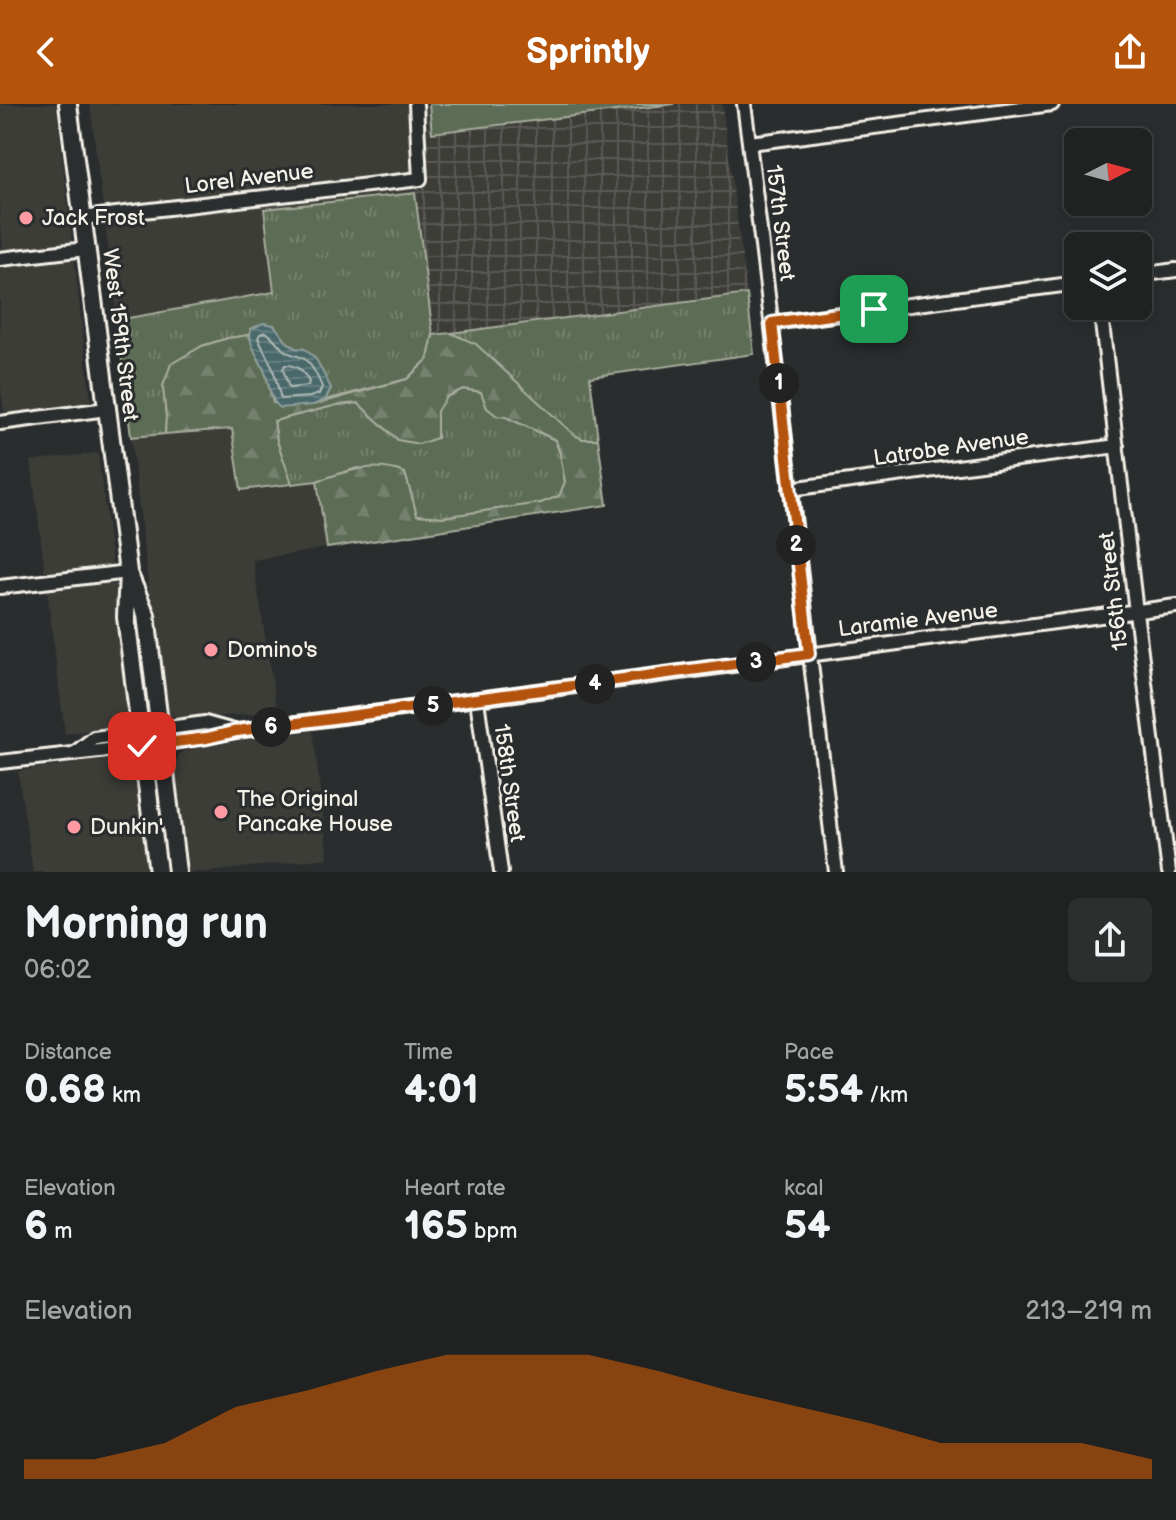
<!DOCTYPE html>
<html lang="en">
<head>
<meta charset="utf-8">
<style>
	body { margin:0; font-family:"Balsamiq Sans",sans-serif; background:#2d2f2f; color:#f1f3f6; height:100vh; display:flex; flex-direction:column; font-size:30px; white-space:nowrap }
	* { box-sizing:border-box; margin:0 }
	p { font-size:26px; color:#a2a4a5 }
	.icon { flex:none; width:44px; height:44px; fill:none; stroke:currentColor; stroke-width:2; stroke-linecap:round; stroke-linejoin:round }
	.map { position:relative; height:768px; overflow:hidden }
	.drawer { display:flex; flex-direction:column; background:#202222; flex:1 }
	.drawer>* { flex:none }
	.needle { width:52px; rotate:84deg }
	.buttons { position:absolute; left:1064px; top:24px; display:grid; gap:16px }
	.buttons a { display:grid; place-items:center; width:88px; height:88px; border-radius:12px; background:#202222; box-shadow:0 4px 12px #0003,0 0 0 2px #3d3f40; font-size:40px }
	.pin { position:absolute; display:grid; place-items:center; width:68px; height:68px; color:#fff; margin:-34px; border-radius:16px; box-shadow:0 4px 12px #0006 }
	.km { position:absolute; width:40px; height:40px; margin:-20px; border-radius:50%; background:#222; color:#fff; font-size:22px; line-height:40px; text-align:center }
	.round { display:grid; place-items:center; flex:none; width:84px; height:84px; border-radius:12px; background:#2d2f2f }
	.summary { display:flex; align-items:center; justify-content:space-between; height:136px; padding:0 24px }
	h1 { font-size:44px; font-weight:600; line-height:60px }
	.metrics { display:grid; grid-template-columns:repeat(3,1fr); gap:12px; height:136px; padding:8px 24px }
	.metrics div { display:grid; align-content:center }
	.metrics b { font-size:40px; font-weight:600 }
	.metrics small { font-size:22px; font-weight:400 }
	.metrics p { font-size:22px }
	.chart { height:224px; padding:16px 24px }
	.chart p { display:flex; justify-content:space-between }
	.chart svg { width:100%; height:144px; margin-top:8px; fill:#b45309; opacity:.7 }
	header { display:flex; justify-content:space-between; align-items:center; height:104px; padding:0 24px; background:#b45309; color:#fff; font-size:36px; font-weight:600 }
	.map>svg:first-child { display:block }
	.built { fill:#3d3c38 }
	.industrial { fill:url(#industrial-grid) }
	.grass { fill:url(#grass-tufts); stroke:#a8ae9e; stroke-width:2 }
	.forest { fill:url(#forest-firs); stroke:#a8ae9e; stroke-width:2 }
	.park { fill:#5d6c54; stroke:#a8ae9e; stroke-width:2 }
	.water { fill:url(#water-rules); stroke:#8e9f9d; stroke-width:2 }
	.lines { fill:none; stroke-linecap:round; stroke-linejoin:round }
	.shore { stroke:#b0bab6; stroke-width:2 }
	.minor-casing { stroke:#f4f1e8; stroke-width:18 }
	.major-casing { stroke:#f4f1e8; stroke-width:22 }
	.minor { stroke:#2a2d2e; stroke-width:12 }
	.major { stroke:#2a2d2e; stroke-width:16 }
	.route-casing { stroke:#fff; stroke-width:16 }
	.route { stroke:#b45309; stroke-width:10 }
	.poi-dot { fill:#ff9aa2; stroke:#2a2d2e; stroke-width:3 }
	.labels { text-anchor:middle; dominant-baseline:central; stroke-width:6; stroke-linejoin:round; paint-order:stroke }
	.street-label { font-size:22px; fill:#f4f1e8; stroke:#2a2d2e }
	.poi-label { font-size:22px; fill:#f4f1e8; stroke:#2a2d2e; text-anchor:start }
</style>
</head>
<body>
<header><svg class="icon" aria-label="back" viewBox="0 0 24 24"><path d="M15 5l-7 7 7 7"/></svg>Sprintly<svg class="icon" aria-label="share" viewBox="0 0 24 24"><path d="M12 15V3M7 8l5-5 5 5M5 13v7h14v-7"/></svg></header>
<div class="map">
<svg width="1176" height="768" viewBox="0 0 1176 768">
	<defs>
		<pattern id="industrial-grid" width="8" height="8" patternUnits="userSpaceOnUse" patternTransform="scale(2)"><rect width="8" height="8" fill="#3d3c38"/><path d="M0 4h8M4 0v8" fill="none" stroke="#5a5955"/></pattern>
		<pattern id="grass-tufts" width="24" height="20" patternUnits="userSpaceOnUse" patternTransform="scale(2)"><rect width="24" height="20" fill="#5d6c54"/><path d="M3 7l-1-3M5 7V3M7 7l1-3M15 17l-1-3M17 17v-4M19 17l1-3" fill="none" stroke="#75816d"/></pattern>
		<pattern id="forest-firs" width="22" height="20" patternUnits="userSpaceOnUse" patternTransform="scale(2)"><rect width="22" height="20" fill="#5d6c54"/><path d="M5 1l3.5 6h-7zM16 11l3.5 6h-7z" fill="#75816d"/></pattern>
		<pattern id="water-rules" width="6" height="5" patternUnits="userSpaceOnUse" patternTransform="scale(2)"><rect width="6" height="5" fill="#4a686b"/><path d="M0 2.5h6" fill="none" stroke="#657e80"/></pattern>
	</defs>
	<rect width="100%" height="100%" fill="#2a2d2e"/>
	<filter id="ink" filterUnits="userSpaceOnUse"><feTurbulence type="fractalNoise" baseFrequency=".0125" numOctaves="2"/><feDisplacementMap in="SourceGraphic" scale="16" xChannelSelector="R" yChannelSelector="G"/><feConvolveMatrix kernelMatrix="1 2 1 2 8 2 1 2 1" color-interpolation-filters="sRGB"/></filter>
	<g filter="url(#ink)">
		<path class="built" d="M0,0H56L93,316L7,328L0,278V144L3,143L0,122Z
			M90,0H429L432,29L408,35L415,89L264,105L274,188L117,216Z
			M232,325L242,385L317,377L327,444L253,456L277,608L186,615L170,612L162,599L131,333Z
			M98,349L130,602L127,615L117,622L65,630L31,357Z
			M313,627L328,754L207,768H185L172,664L180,649L191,643Z
			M116,654L129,657L137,663L140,672L152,768H33L18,667Z"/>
		<path class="industrial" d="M674,0H722L747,190L433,231L408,35L432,29Z"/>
		<path class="grass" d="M415,89L433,231L428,255L407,275L325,296L331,284L295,244L286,237L274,221L251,225L249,231L228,234L202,242L163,282L166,313L165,330L131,333L117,216L274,188L264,105Z
			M747,190L754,250L590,273L598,335H582L572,329L451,229Z
			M463,285L481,288L487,304L555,336L560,350L565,378L560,392L541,399L442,413L417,411L405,369L357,364L317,377L292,380L277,337L274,317L337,301L358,299L398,336L436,307L446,293Z"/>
		<path class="forest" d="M451,229L476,240L572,329L582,335H598L607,401L327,444L317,377C348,367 373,357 405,369L417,411L442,413L541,399L559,392L565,378L560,350L556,336L506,313L497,312L487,304L481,288L463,285L446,293L437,307V334L419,340L398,336L358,299L337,301L274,317L277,337L292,380L241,386L232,325L165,330L166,313L163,282L171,260L202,242L228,234L249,231L254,245L265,268L273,299L313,301L407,275L428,255L433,231Z"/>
		<path class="park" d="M429,0H674L432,29Z"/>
		<path class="water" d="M263,219L274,221L286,237L295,244L305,245L316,255L331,284L325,296L313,301L280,304C269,295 270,281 265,268C260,254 247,241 251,225Z"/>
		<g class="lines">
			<path class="shore" d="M265,228C273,231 277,240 284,246C290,251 297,251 303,254C312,260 318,273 322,283L319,290L310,293L281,295L273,265L258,234L260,230Z
				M285,261C298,261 303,267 309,278L308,282L289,284L283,265Z"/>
			<g class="minor-casing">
				<path id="minor" d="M744,0C778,256 804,512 836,768
					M750,39L1052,0
					M82,114L420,75L416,0
					M0,155L86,145
					M1138,171L1176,166
					M1100,202L1136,508L1169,768
					M772,219L1078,179
					M0,319L107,305
					M790,385L1117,342
					M0,483L128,468
					M477,596L501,768
					M76,648L94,634L140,628L205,619L234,627
					M0,658L162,640L237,627L1176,502"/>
			</g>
			<g class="major-casing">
				<path id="major" d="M68,0L128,468L126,513L158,768
					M130,473L146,511L177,768"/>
			</g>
			<use href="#minor" class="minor"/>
			<use href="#major" class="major"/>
		</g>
	</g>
	<g class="lines" filter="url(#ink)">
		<g class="route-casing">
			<path id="route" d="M142,642L207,634L237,627L809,550L772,219L874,205"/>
		</g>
		<use href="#route" class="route"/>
	</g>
	<g class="poi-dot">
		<circle cx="26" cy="114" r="8"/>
		<circle cx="211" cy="546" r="8"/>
		<circle cx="221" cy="708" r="8"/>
		<circle cx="74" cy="723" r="8"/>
	</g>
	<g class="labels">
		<g class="street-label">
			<text transform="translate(249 75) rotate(-7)">Lorel Avenue</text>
			<text transform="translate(780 119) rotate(83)">157th Street</text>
			<text transform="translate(120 231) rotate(83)">West 159th Street</text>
			<text transform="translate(951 344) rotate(-8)">Latrobe Avenue</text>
			<text transform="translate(1114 487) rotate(-97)">156th Street</text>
			<text transform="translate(918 516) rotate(-7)">Laramie Avenue</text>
			<text transform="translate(509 679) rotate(82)">158th Street</text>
		</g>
		<g class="poi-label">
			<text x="42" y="114">Jack Frost</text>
			<text x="227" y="546">Domino's</text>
			<text x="237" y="695">The Original<tspan x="237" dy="25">Pancake House</tspan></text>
			<text x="90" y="723">Dunkin'</text>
		</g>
	</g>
</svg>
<div class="buttons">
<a><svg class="needle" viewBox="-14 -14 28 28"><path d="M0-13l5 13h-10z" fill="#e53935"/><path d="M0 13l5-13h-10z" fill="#a2a4a5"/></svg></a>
<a><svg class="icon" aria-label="layers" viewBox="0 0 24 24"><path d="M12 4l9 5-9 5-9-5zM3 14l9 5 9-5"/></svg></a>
</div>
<div class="pin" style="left:874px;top:205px;background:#1e9e55"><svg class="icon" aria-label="arrive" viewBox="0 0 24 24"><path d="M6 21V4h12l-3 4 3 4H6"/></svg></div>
<div class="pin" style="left:142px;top:642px;background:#d93025"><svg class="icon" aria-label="check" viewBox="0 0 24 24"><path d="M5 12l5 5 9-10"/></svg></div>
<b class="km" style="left:779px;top:279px">1</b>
<b class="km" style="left:796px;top:441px">2</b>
<b class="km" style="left:756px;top:558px">3</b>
<b class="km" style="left:595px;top:580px">4</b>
<b class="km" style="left:433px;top:602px">5</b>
<b class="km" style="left:271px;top:623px">6</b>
</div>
<section class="drawer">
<div class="summary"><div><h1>Morning run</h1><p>06:02</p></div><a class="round"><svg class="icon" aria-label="share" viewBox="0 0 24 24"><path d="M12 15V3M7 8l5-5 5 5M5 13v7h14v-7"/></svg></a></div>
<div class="metrics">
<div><p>Distance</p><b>0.68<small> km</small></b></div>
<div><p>Time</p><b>4:01</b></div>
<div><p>Pace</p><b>5:54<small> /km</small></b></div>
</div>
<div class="metrics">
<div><p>Elevation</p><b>6<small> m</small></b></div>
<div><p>Heart rate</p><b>165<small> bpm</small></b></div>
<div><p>kcal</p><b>54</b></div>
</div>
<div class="chart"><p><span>Elevation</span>213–219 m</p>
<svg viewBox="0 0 160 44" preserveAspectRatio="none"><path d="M0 44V38L10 38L20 33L30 22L40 17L50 11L60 6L70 6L80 6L90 11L100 17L110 22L120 27L130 33L140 33L150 33L160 38V44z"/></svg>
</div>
</section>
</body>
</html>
